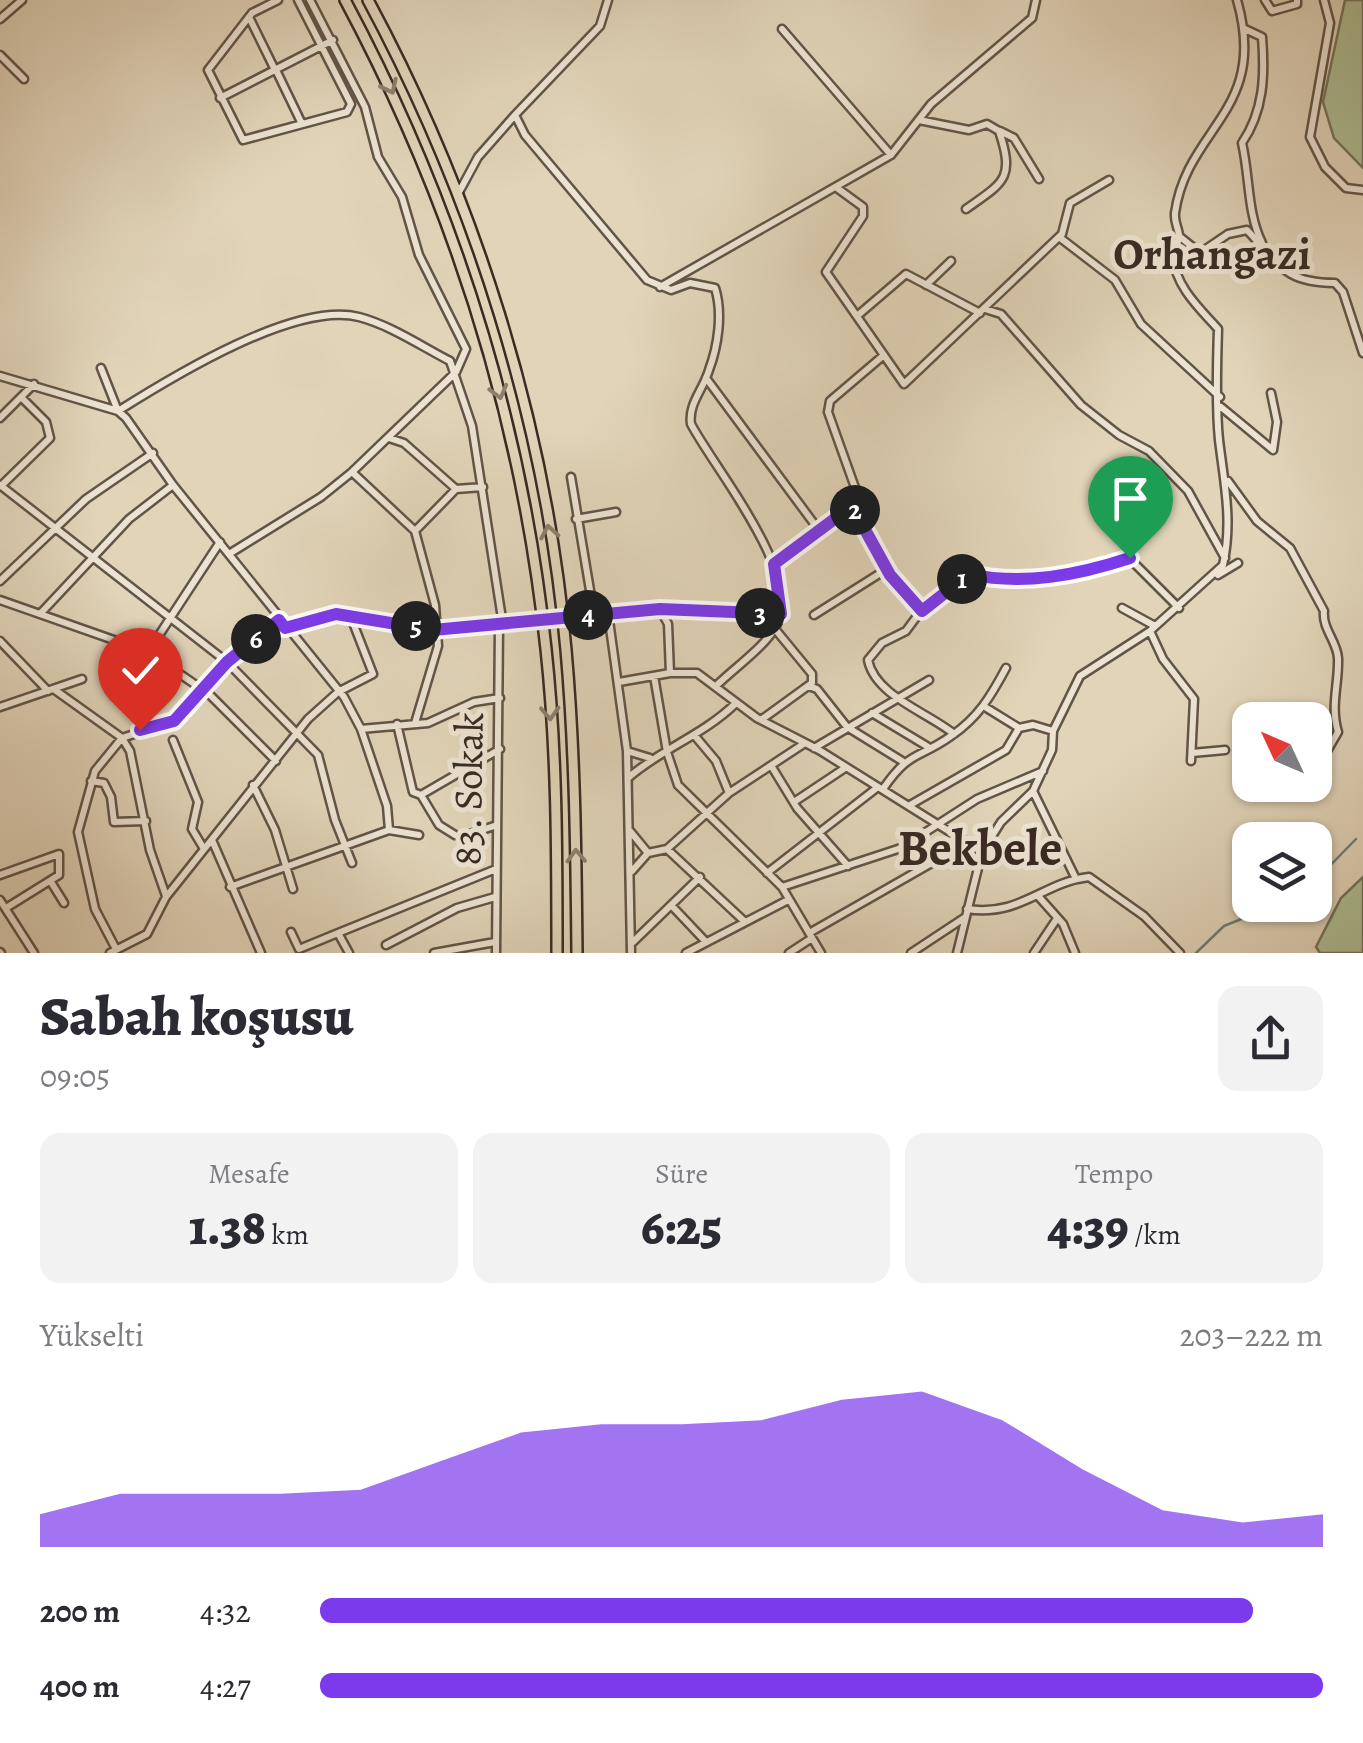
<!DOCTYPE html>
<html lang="tr">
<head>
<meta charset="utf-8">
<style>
	body { margin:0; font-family:Alegreya,serif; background:#f2f2f3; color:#2b2b33; height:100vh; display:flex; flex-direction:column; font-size:38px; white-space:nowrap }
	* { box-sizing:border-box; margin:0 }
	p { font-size:32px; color:#7c7c81 }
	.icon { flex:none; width:55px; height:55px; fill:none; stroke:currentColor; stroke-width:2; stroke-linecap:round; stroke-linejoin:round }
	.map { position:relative; height:953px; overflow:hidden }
	.details { display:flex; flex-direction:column; background:#fff; flex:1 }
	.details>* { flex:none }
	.needle { width:65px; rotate:314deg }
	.tools { position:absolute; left:1232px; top:702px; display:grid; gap:20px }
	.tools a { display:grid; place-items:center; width:100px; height:100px; border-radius:20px; background:#fff; box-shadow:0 2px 8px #0004; font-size:50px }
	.pin { position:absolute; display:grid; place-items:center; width:85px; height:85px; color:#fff; margin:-102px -42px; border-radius:50% 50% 50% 0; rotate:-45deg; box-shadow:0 0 10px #0007 }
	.pin .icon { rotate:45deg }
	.km { position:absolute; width:50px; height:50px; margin:-25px; border-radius:50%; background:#222; color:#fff; font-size:28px; line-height:50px; text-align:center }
	.round { display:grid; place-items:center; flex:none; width:105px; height:105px; border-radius:20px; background:#f2f2f3 }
	.overview { display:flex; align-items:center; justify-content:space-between; height:170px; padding:0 40px }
	h1 { font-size:55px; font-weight:800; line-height:75px }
	.stats { display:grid; grid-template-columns:repeat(3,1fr); gap:15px; height:170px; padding:10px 40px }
	.stats div { display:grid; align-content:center; border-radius:20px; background:#f2f2f3; text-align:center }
	.stats b { font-size:50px; font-weight:800 }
	.stats small { font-size:28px; font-weight:400 }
	.stats p { font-size:28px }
	.chart { height:280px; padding:20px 40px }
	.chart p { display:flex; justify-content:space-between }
	.chart svg { width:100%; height:180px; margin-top:10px; fill:#7c3aed; opacity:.7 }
	ul { padding:0 40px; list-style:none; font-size:32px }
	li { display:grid; grid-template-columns:160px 120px 1fr; align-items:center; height:75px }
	li i { height:25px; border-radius:12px; background:#7c3aed }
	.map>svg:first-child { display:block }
	.green { fill:#adbe94; stroke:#73745c; stroke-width:2.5 }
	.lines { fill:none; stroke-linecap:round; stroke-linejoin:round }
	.stream { stroke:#707f77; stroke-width:2.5 }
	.minor-casing { stroke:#635448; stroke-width:11 }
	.highway-casing { stroke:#392a23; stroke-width:14 }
	.minor { stroke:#ece3d2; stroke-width:6 }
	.highway { stroke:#e1d4b9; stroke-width:9 }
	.minor-bridge-casing { stroke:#635448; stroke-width:11; stroke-linecap:butt }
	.minor-bridge { stroke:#ece3d2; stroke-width:6 }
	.oneway { stroke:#8d7f6e }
	.route-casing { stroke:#fff; stroke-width:20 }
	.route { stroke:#7c3aed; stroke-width:12 }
	.labels { text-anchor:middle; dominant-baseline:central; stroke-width:10; stroke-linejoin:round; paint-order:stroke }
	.street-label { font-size:40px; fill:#392a23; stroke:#ece3d2 }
	.quarter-label { font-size:45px; font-weight:bold; fill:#392a23; stroke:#ece3d2 }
	.district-label { font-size:50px; font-weight:bold; fill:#392a23; stroke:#ece3d2 }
</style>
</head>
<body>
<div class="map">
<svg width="1363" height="953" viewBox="0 0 1363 953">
	<rect width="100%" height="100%" fill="#e1d4b9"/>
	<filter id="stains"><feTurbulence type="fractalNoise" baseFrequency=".002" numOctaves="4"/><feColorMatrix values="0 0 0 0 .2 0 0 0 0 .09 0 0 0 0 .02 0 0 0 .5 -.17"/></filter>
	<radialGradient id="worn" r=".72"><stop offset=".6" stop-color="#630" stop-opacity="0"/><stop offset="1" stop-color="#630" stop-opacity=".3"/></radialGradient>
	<path class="green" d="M1345,0H1363V168L1334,138L1323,102Z
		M1363,877V953H1320L1316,947L1341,898Z"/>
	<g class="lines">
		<path class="stream" d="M1315,881L1356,839
			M1196,953L1224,926L1276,905"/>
		<g class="minor-casing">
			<path id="minor" d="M278,0L252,13L208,70L243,140L347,112L351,104L298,0
				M608,0L600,26L515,115L525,135L647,280L671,290L690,283L715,288C723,313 718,346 709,370C703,390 688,404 691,424C714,468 805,577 776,626C764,648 734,668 716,686
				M1265,0L1272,11L1297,4V0
				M1324,0L1330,23L1310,137L1325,167L1346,188L1363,190
				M249,17L275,70
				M0,19L22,0
				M782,29L891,155
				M1245,29L1262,37C1265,75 1264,111 1242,143C1250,178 1247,212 1262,243
				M0,55L24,79
				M276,70L302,124
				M220,98L333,40
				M919,120L969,130L987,124L999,131C1015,179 1004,182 966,209
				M1000,131L1014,138L1039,179
				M837,188L863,207V216L826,272L904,384L1062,234L1070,203L1109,180
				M458,194L478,157L515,115
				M1179,236L1200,253L1228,234L1247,230C1279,264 1284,283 1335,283L1343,292L1363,353
				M1059,237L1115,280L1141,324L1220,397
				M926,285L951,261
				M660,287L891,155L931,104L1032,18L1036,0
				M985,309L1001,314L1081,405L1119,435L1149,451L1188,491L1225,558
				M857,316L906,274L980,313
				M101,368L118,411C172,377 295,301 359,317C390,325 421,346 450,361L472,426L503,625
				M0,376L118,411L126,418L173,485L344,697L361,729L428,723L474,702L500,698
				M706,378L818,529
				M1221,407L1273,450L1277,422L1271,393
				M0,418L34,384
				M389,438L404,443L456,489
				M352,472L415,531L435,605L438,646L415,723
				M571,477L594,614
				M1228,481L1257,521L1290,548L1324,611C1322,629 1337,641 1338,658C1339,684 1330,706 1338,732L1323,758
				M0,485L227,662L318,755L335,820L352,863
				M1,486L50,438L46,422L23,399
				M576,519L616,512
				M415,531L456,489L483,487
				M229,554L321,497L352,472L456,372L466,349L419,255L402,197L378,157L365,107L310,0
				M774,564L852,506L858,496L828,412L830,401L884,355
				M887,569L922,611
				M969,574C1023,586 1078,575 1130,559L1179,608
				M1218,575L1238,563
				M0,581L86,499L153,453
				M0,600L148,652L209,694L276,761
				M1122,608L1155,626
				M660,609L668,624L670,673
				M608,613L627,751L631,953
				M40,614L129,519L173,485
				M585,615L704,608L781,613
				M814,615L887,569L852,506
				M285,628L336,614L433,629L521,622
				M1150,631L1163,659L1194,699L1191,761
				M0,641L48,691
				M148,652L220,542
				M654,676L667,752L678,785L782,887L821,953
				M619,682L670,673H697L757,718L819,750L982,852
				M809,686L817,689L847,727L902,761
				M55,690L122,738L130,751L150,850L166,896
				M0,707L82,679
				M985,707L1019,728L1033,725L1053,731
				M872,713L930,748
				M761,720L812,683V674L775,629
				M397,724L413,792L421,795L439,825L455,835
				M361,729L387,806L389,830
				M954,734C929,713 875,696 868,660L882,643L906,631L923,608L977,568
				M695,736L716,761L729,793
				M173,740L198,802L192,829L204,849
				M814,748L929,680
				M627,751L650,758
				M1192,753L1225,750
				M772,767L797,808L848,866
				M628,778C661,749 703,735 735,704
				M91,781L104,783L111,797L114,822L146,821
				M253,785L275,830L293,889
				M883,789C910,750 917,760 951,736C978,718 991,696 1006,668
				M1033,791L1076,879
				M421,795L500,749
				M794,802L845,768
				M910,805L1006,750L1019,728
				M630,831L648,853
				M467,835L497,825
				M212,840L261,953
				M667,849L744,921
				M632,871L648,853L667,849L729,793L805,743
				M767,873L878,787
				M0,875L59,854V875L6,908
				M51,882L64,903
				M230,887L389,830L419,835
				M782,887L901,848L977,799L1043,771
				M1039,897L1063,924L1075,953
				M0,900L34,953
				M671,905L706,942
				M967,909C1021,917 1043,882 1089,877L1144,916L1180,953
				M291,932L299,949L338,933
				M811,932L951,852L963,839
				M633,942L700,877
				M386,945L457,908L495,897
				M116,949L95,909L78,832L95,771L122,738L174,721L227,662L279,620
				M0,952L1,953
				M110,953L147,934L166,897L308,719L338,692L373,674L350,615
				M349,953L338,933L496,869
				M434,953L495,942
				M496,953L499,625
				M686,953L788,900
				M789,953L812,938
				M911,953L964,918
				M957,953L982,852L1001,822L1033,791L1052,750L1053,731L1080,676L1150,631L1223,565C1233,522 1224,482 1219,440C1216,411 1217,359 1218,329C1201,310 1174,285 1174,258C1174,251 1179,243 1179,235C1178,227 1174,222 1175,213C1187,127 1269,111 1237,0
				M1034,953L1056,920"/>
		</g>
		<g class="highway-casing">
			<path id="highway" d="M345,0C453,202 522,421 546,649C557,750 557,852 557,953
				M368,0C475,199 546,424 566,650C575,750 576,852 577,953"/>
		</g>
		<use href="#minor" class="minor"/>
		<use href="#highway" class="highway"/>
		<g class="minor-bridge-casing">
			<path id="minor-bridge" d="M521,622L585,615"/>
		</g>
		<use href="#minor-bridge" class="minor-bridge"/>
	</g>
	<defs><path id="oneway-chevron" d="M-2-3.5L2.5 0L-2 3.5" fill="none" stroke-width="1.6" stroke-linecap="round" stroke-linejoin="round" transform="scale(2.5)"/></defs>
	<g class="oneway">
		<use href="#oneway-chevron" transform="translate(390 87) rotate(64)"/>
		<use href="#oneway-chevron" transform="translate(499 392) rotate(75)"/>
		<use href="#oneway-chevron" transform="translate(549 532) rotate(-100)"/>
		<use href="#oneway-chevron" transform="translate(550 713) rotate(87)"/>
		<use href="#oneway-chevron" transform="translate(576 856) rotate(-92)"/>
	</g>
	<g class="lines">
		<g class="route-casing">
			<path id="route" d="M140,730L174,721L227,662L279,620L285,628L336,614L433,630L660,609L781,614L774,564L852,506L890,575L922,611L969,574C1023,586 1078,575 1130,558"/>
		</g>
		<use href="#route" class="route"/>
	</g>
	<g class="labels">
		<g class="street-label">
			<text transform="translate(468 789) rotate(-89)">83. Sokak</text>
		</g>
		<g class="quarter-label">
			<text x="1212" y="254">Orhangazi</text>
		</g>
		<g class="district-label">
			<text x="980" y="848">Bekbele</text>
		</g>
	</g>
	<rect width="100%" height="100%" filter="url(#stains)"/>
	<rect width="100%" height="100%" fill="url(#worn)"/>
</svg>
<div class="tools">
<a><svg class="needle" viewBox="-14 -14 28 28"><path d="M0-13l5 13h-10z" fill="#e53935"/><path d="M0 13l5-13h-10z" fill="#7c7c81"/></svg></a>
<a><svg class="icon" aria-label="layers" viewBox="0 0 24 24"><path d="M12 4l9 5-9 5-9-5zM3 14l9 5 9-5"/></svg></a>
</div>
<div class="pin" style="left:1130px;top:558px;background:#1e9e55"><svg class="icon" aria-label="arrive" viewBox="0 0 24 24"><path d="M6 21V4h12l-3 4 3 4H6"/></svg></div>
<div class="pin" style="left:140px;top:730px;background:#d93025"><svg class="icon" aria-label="check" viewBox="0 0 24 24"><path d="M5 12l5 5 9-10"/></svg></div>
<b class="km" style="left:962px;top:579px">1</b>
<b class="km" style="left:855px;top:510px">2</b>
<b class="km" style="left:760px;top:613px">3</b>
<b class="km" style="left:588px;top:615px">4</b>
<b class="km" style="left:416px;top:626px">5</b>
<b class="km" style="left:256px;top:639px">6</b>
</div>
<section class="details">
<div class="overview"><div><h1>Sabah koşusu</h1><p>09:05</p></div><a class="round"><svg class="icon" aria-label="share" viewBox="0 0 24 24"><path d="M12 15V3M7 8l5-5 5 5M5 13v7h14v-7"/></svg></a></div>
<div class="stats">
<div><p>Mesafe</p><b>1.38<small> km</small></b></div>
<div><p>Süre</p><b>6:25</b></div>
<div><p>Tempo</p><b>4:39<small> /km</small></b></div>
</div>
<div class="chart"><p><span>Yükselti</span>203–222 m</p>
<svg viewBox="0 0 160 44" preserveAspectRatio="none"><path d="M0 44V36L10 31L20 31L30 31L40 30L50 23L60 16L70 14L80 14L90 13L100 8L110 6L120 13L130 25L140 35L150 38L160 36V44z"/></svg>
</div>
<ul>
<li><b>200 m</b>4:32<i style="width:93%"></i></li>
<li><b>400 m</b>4:27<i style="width:100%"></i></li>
</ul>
</section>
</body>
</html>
